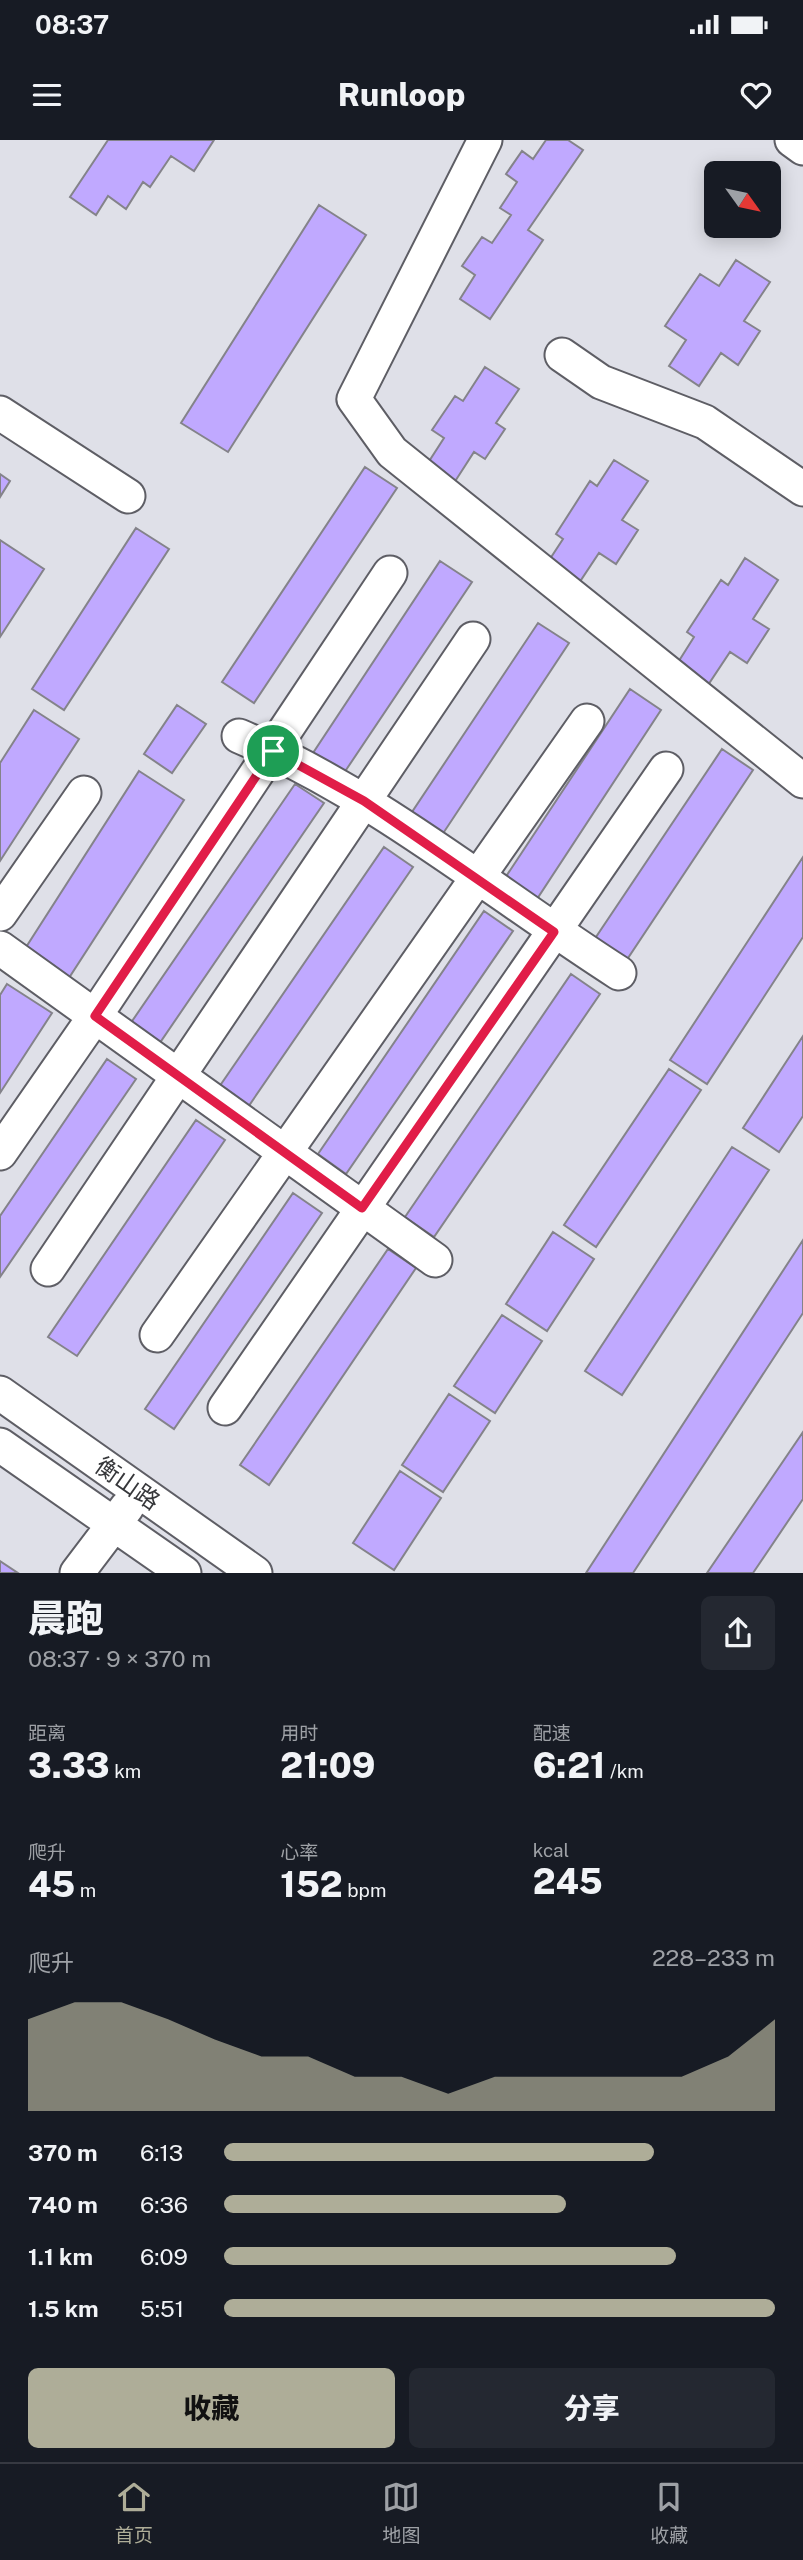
<!DOCTYPE html>
<html lang="zh">
<head>
<meta charset="utf-8">
<style>
	body { margin:0; font-family:"Public Sans","Noto Sans SC",sans-serif; background:#242831; color:#f1f3f6; height:100vh; display:flex; flex-direction:column; font-size:26px; white-space:nowrap }
	* { box-sizing:border-box; margin:0 }
	p { font-size:23px; color:#9ea1a6 }
	.icon { flex:none; width:38px; height:38px; fill:none; stroke:currentColor; stroke-width:2; stroke-linecap:round; stroke-linejoin:round }
	.map { position:relative; height:1433px; overflow:hidden }
	.sheet { display:flex; flex-direction:column; background:#171b24; flex:1 }
	.sheet>* { flex:none }
	.needle { width:46px; rotate:123deg }
	.controls { position:absolute; left:704px; top:21px; display:grid; gap:14px }
	.controls a { display:grid; place-items:center; width:77px; height:77px; border-radius:10px; background:#171b24; box-shadow:0 4px 18px #0003; font-size:35px }
	.pin { position:absolute; display:grid; place-items:center; width:60px; height:60px; color:#fff; margin:-30px; border:4px solid #fff; border-radius:50%; box-shadow:0 2px 7px #0007 }
	.round { display:grid; place-items:center; flex:none; width:74px; height:74px; border-radius:10px; background:#242831 }
	.headline { display:flex; align-items:center; justify-content:space-between; height:119px; padding:0 28px }
	h1 { font-size:38px; font-weight:800; line-height:52px }
	.metrics { display:grid; grid-template-columns:repeat(3,1fr); gap:10px; height:119px; padding:7px 28px }
	.metrics div { display:grid; align-content:center }
	.metrics b { font-size:35px; font-weight:800 }
	.metrics small { font-size:19px; font-weight:400 }
	.metrics p { font-size:19px }
	.chart { height:196px; padding:14px 28px }
	.chart p { display:flex; justify-content:space-between }
	.chart svg { width:100%; height:126px; margin-top:7px; fill:#aead98; opacity:.7 }
	.primary-button { display:flex; gap:14px; margin-top:auto; padding:14px 28px }
	.primary-button a { flex:1; height:80px; border-radius:10px; background:#aead98; color:#111; font-size:28px; font-weight:800; line-height:80px; text-align:center }
	.primary-button a+a { background:#242831; color:#f1f3f6 }
	ul { padding:0 28px; list-style:none; font-size:23px }
	li { display:grid; grid-template-columns:112px 84px 1fr; align-items:center; height:52px }
	li i { height:18px; border-radius:9px; background:#aead98 }
	.status { display:flex; justify-content:space-between; align-items:center; height:49px; padding:0 35px; background:#171b24; direction:ltr }
	.status svg { height:19px; fill:currentColor }
	header { display:flex; justify-content:space-between; align-items:center; height:91px; padding:0 28px; background:#171b24; font-size:32px; font-weight:800 }
	.menu { display:flex; justify-content:space-around; align-items:center; height:98px; border-top:2px solid #363941; background:#171b24; font-size:19px; color:#9ea1a6 }
	.menu a { display:grid; justify-items:center; gap:4px }
	.menu .current { color:#aead98 }
	.map>svg:first-child { display:block }
	.building { fill:#c0a9ff; stroke:#84838a; stroke-width:2 }
	.lines { fill:none; stroke-linecap:round; stroke-linejoin:round }
	.minor-casing { stroke:#5e5e65; stroke-width:37 }
	.minor { stroke:#fff; stroke-width:33 }
	.route-casing { stroke:#fff; stroke-width:14 }
	.route { stroke:#e11d48; stroke-width:9 }
	.labels { text-anchor:middle; dominant-baseline:central; stroke-width:7; stroke-linejoin:round; paint-order:stroke }
	.street-label { font-size:24px; fill:#36373a; stroke:#fff }
</style>
</head>
<body>
<div class="status"><b>08:37</b><svg viewBox="0 0 49 12"><path d="M0 12V9h3v3zM5 12V6h3v6zM10 12V3h3v9zM15 12V0h3v12zM26 1h20v11H26zM47 4h2v5h-2z"/></svg></div>
<header><svg class="icon" aria-label="menu" viewBox="0 0 24 24"><path d="M4 6h16M4 12h16M4 18h16"/></svg>Runloop<svg class="icon" aria-label="heart" viewBox="0 0 24 24"><path d="M12 20l-8-8c-3-5 5-10 8-4 3-6 11-1 8 4z"/></svg></header>
<div class="map">
<svg width="803" height="1433" viewBox="0 0 803 1433">
	<rect width="100%" height="100%" fill="#dfe0e8"/>
	<path class="building" d="M108,0H214L194,31L171,16L150,47L143,42L126,69L108,56L96,75L70,57Z
		M546,0H568L583,10L528,90L543,100L490,179L460,159L475,135L462,126L482,97L492,103L511,75L500,68L517,42L506,34L522,11L533,19Z
		M319,65L366,95L228,312L181,283Z
		M736,120L770,142L744,181L760,191L738,225L721,213L699,246L669,226L686,200L665,186L700,134L719,146Z
		M485,227L519,249L496,283L505,289L485,319L474,312L454,343L426,326L444,298L432,290L455,256L463,261Z
		M614,320L648,341L622,380L638,390L616,424L599,413L577,446L546,425L563,399L556,394L590,341L597,346Z
		M365,327L397,348L254,563L222,542Z
		M0,334L10,341L0,357Z
		M136,388L169,409L64,570L32,549Z
		M0,400L44,429L0,497Z
		M745,418L778,440L753,479L769,489L747,523L730,512L708,545L677,524L694,497L687,492L721,440L728,445Z
		M440,421L472,442L344,633L313,613Z
		M538,483L569,503L442,695L410,675Z
		M630,549L661,570L535,762L503,741Z
		M177,565L206,584L172,633L144,614Z
		M34,570L79,599L0,721V623Z
		M722,609L753,630L626,821L594,800Z
		M139,631L184,660L65,844L21,815Z
		M295,644L324,663L157,907L128,887Z
		M384,707L413,727L246,970L217,950Z
		M803,717V797L707,944L670,920Z
		M484,771L513,791L346,1034L318,1014Z
		M571,834L600,854L434,1097L405,1077Z
		M7,844L52,873L0,953V855Z
		M803,896V976L779,1012L743,988Z
		M107,919L136,939L0,1137V1076Z
		M669,929L701,950L596,1107L564,1085Z
		M196,980L225,1000L77,1216L48,1197Z
		M732,1007L769,1030L622,1255L585,1231Z
		M293,1053L322,1073L174,1289L145,1269Z
		M553,1092L594,1119L547,1191L506,1164Z
		M803,1100V1173L633,1433H586Z
		M388,1109L416,1128L269,1345L240,1325Z
		M502,1175L542,1201L495,1273L454,1246Z
		M449,1254L490,1281L443,1352L402,1325Z
		M803,1292V1359L753,1433H707Z
		M400,1331L441,1358L394,1430L353,1403Z
		M0,1421L18,1433H0Z"/>
	<g class="lines">
		<g class="minor-casing">
			<path id="minor" d="M485,0L354,259L392,312L803,641
				M792,0L803,8
				M562,215L601,242L705,282L803,349
				M0,273L128,356
				M239,596C377,655 494,753 619,833
				M0,774L84,653
				M0,808L435,1120
				M0,1013L95,876L390,433
				M48,1129L473,499
				M157,1195L587,581
				M0,1253L255,1433
				M225,1268L666,629
				M0,1305L184,1433
				M77,1433L127,1367"/>
		</g>
		<use href="#minor" class="minor"/>
	</g>
	<g class="lines">
		<g class="route-casing">
			<path id="route" d="M273,611L364,661L554,792L362,1068L95,876Z"/>
		</g>
		<use href="#route" class="route"/>
	</g>
	<g class="labels">
		<g class="street-label">
			<text transform="translate(128 1343) rotate(35)">衡山路</text>
		</g>
	</g>
</svg>
<div class="controls">
<a><svg class="needle" viewBox="-14 -14 28 28"><path d="M0-13l5 13h-10z" fill="#e53935"/><path d="M0 13l5-13h-10z" fill="#9ea1a6"/></svg></a>
</div>
<div class="pin" style="left:273px;top:611px;background:#1e9e55"><svg class="icon" aria-label="arrive" viewBox="0 0 24 24"><path d="M6 21V4h12l-3 4 3 4H6"/></svg></div>
</div>
<section class="sheet">
<div class="headline"><div><h1>晨跑</h1><p>08:37 · 9 × 370 m</p></div><a class="round"><svg class="icon" aria-label="share" viewBox="0 0 24 24"><path d="M12 15V3M7 8l5-5 5 5M5 13v7h14v-7"/></svg></a></div>
<div class="metrics">
<div><p>距离</p><b>3.33<small> km</small></b></div>
<div><p>用时</p><b>21:09</b></div>
<div><p>配速</p><b>6:21<small> /km</small></b></div>
</div>
<div class="metrics">
<div><p>爬升</p><b>45<small> m</small></b></div>
<div><p>心率</p><b>152<small> bpm</small></b></div>
<div><p>kcal</p><b>245</b></div>
</div>
<div class="chart"><p><span>爬升</span>228–233 m</p>
<svg viewBox="0 0 160 44" preserveAspectRatio="none"><path d="M0 44V12L10 6L20 6L30 12L40 19L50 25L60 25L70 32L80 32L90 38L100 32L110 32L120 32L130 32L140 32L150 25L160 12V44z"/></svg>
</div>
<ul>
<li><b>370 m</b>6:13<i style="width:78%"></i></li>
<li><b>740 m</b>6:36<i style="width:62%"></i></li>
<li><b>1.1 km</b>6:09<i style="width:82%"></i></li>
<li><b>1.5 km</b>5:51<i style="width:100%"></i></li>
</ul>
<div class="primary-button"><a>收藏</a><a>分享</a></div>
</section>
<nav class="menu">
<a class="current"><svg class="icon" aria-label="home" viewBox="0 0 24 24"><path d="M3 11l9-7 9 7M6 9v11h12V9"/></svg>首页</a>
<a><svg class="icon" aria-label="map" viewBox="0 0 24 24"><path d="M3 6l6-2 6 2 6-2v14l-6 2-6-2-6 2zM9 4v14M15 6v14"/></svg>地图</a>
<a><svg class="icon" aria-label="saved" viewBox="0 0 24 24"><path d="M7 4h10v16l-5-4-5 4z"/></svg>收藏</a>
</nav>
</body>
</html>
